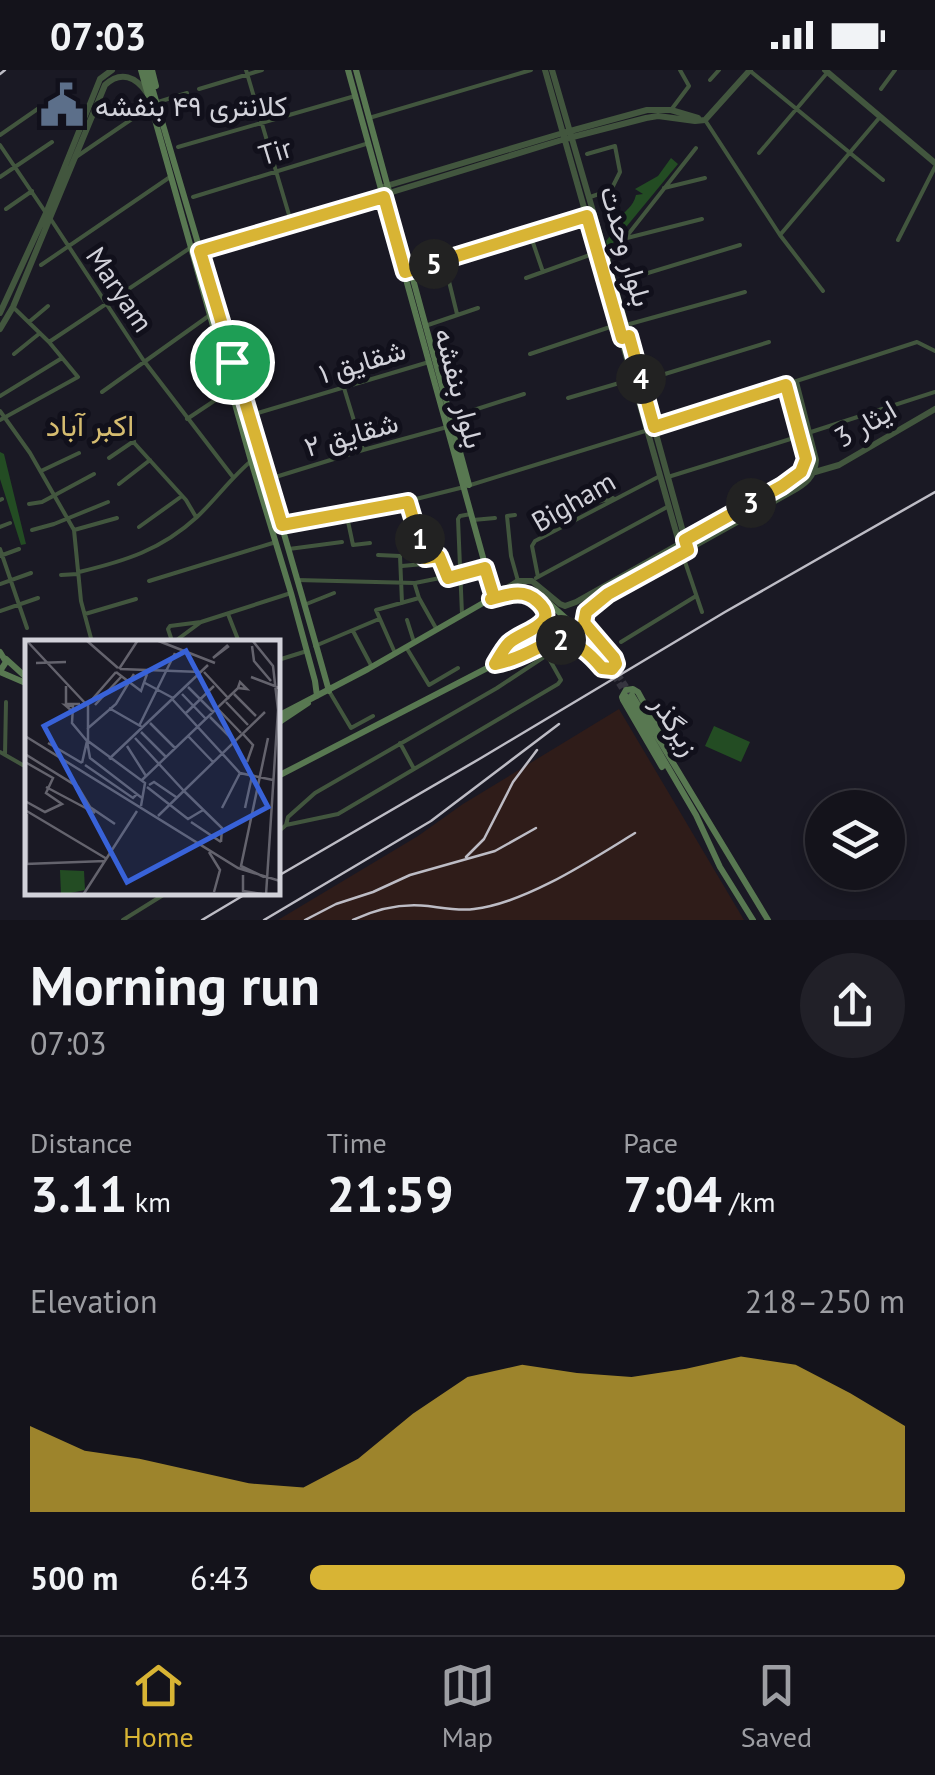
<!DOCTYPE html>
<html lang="en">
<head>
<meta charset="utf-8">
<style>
	body { margin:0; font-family:"PT Sans",Vazirmatn,sans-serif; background:#212028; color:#f1f3f6; height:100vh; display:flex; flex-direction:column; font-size:38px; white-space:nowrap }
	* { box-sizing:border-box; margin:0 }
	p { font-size:32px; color:#9d9ea3 }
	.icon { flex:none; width:55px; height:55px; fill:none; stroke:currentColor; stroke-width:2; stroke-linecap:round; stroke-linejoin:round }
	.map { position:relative; height:850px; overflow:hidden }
	.panel { display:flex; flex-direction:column; background:#14131b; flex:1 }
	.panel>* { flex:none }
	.controls { position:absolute; left:805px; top:720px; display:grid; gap:20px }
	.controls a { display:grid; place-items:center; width:100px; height:100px; border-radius:50%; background:#14131b; box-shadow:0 5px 15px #0003,0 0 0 2px #33323a; font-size:50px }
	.pin { position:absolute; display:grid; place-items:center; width:85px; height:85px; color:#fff; margin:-42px; border:5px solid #fff; border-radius:50%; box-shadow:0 2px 10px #0007 }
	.km { position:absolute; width:50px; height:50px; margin:-25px; border-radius:50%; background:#222; color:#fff; font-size:28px; line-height:50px; text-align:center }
	.round { display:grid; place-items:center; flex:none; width:105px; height:105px; border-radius:52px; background:#212028 }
	.head { display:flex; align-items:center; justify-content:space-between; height:170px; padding:0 30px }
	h1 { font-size:55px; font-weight:600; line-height:75px }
	.figures { display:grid; grid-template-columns:repeat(3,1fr); gap:15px; height:170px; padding:10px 30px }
	.figures div { display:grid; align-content:center }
	.figures b { font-size:50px; font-weight:600 }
	.figures small { font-size:28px; font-weight:400 }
	.figures p { font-size:28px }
	.chart { height:280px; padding:20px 30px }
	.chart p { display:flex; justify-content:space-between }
	.chart svg { width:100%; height:180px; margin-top:10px; fill:#d8b434; opacity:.7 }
	ul { padding:0 30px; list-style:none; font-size:32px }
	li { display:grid; grid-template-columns:160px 120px 1fr; align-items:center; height:75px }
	li i { height:25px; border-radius:12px; background:#d8b434 }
	.status { display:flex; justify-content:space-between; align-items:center; height:70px; padding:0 50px; background:#14131b; direction:ltr }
	.status svg { height:28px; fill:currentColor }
	.tab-bar { display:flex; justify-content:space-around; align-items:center; height:140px; border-top:2px solid #33323a; background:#14131b; font-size:28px; color:#9d9ea3 }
	.tab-bar a { display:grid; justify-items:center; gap:5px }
	.tab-bar .active { color:#d8b434 }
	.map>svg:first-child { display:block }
	.industrial { fill:#2f1c19 }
	.green { fill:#234c23 }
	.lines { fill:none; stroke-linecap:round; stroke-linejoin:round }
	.secondary-tunnel { stroke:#36353f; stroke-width:6; stroke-dasharray:6 3; stroke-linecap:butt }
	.minor { stroke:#42563e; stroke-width:4 }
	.tertiary { stroke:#42563e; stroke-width:6 }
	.secondary { stroke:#587851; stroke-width:6 }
	.rail { stroke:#bdbcc5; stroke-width:2.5 }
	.route-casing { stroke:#fff; stroke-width:20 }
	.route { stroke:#d8b434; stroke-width:12 }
	.labels { text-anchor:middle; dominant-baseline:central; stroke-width:10; stroke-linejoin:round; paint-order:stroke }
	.poi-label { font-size:28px; fill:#d2d2da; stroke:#11101b; text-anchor:start }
	.street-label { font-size:28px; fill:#d2d2da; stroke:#11101b }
	.neighbourhood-label { font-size:30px; fill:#d5bc70; stroke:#11101b }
	.inset-road { fill:none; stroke:#64636d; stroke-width:2.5 }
	.view { fill:#3862d8; fill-opacity:0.15; stroke:#3862d8; stroke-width:5 }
	.inset-edge { fill:none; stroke:#d2d2da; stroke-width:5 }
</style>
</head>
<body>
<div class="status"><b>07:03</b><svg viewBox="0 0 49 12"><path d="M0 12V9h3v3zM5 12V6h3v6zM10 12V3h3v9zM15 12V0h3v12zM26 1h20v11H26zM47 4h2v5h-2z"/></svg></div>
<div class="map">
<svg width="935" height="850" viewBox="0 0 935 850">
	<rect width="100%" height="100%" fill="#1a1924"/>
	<path class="industrial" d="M619,639L744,850H278L418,766L463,734Z"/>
	<path class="green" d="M671,88L678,94L608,179L606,171C612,164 614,159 619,150C625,139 633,138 636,125L643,124L635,119L658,106Z
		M0,382L4,384L26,474L21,475L0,409Z
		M714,656L750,672L741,692L705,676Z"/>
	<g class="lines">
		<path class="secondary-tunnel" d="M613,597L631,624
			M609,598L627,626"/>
		<path class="minor" d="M246,0L292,155
			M749,0L883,110
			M710,10L719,0
			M199,19L262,0
			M881,19L895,0
			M158,32L187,23
			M671,40L689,16L680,0
			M369,48L531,0
			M705,50L780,165L823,221
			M0,65L39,38
			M0,75L46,143
			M178,77L355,26
			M759,83L827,3
			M587,84L615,76L620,102L611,120L590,127
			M76,87L151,36
			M0,107L52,72
			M664,118L705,108
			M193,127L369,73
			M6,139L32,121
			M50,148L144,291L233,407
			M530,164L543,202
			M780,165L880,47
			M623,169L702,149
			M898,170L935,97
			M608,190L696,78
			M444,191L457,244
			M41,195L170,107
			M410,201L587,146
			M526,208L598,182
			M615,213L740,175
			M29,252L48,236
			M626,255L745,222
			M425,256L478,238
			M49,272L190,178
			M14,284L40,263
			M530,284L619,254
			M642,311L769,272
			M344,318L363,380
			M102,322L210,245
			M0,326L62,288
			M568,328L633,309
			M0,341L30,383L74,460L81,531L92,572
			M248,346L429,292
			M452,347L524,324
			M187,349L229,321
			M0,350L78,307L49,272L13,237
			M117,354L186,430L196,447
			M654,357L917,272L935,281
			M811,362L935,322
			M109,388L134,371
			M41,401L79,383
			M668,407L800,366
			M269,409L363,380L447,357
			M119,414L150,390
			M0,430L2,429
			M408,431L425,488
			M29,434L42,432L94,404
			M346,442L353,475L370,473
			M515,445L507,446L511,486L518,511
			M535,447L613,428
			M473,450L495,448
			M282,455L408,431L464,417L645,361
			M0,457L10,453
			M139,457L182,426
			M32,460L54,454L108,432
			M74,460L117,448
			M0,479L27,558
			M289,479L342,472
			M682,483L702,542
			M378,485L400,486L402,533
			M0,486L19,479
			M402,496L423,494L425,488L438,486L447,508
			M79,502C125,491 161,480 197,447C216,429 231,408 251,391
			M61,505L78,504
			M538,507L532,476L535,471L658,407
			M536,508L669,436
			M297,510L415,513L485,499
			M149,511L276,472
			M0,514L31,503
			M415,515L419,528L437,560
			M304,535L334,523
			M0,541L38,528
			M85,544L136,529
			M228,544L239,572
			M462,544L458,449L460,446L471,444
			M407,550L414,572
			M201,552L174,572L172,571L168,559L170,556L201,552L291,523
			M353,561L372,597
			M621,572L696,526
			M315,576L379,549
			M406,577L429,615L458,598
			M395,583L376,540L419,528
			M278,590L307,581
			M498,590C503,582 506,575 513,571C527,561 559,552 538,532C526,520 514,523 500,527
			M329,621L351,658L373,646
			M400,673L414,699
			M0,682L28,698
			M5,685L6,632
			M278,762L286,755L288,747L315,723L497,618L547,585L561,610L558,614L338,744L286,755
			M278,766V773
			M123,850L168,822"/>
		<path class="tertiary" d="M545,0L682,483
			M552,0L626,255L688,480
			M825,0L935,93
			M383,117L563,63L647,40H671L698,48
			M200,181L368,132L384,127L389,123L565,69L646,48L658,46L695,51L705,50L750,0
			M0,243L46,143L100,9L112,0
			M0,259L13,237L105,15C121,0 136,7 147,23
			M815,402L839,395L935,339
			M498,524L518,511H532L560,534L565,536L576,532L795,409L804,398L806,389L786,315
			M584,564L580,547L590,534L791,422C805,414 815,407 816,390L796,312"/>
		<path class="secondary" d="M141,0L251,391L291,523L315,611L317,626
			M147,0C207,207 271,413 329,621
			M152,0L156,16
			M348,0L494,527
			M356,0L469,415
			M0,582L6,592L0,601
			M6,589L28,609
			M501,593C551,584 554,542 602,598L612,599L616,594L614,589L584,553L586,542L609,524
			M0,602L28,614
			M632,625L768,850
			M627,627L696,745L720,797L753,850
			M278,646L368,599L497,525C514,518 525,513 540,525L601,580L612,595
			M278,653L308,633
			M662,697L623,630L622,627L626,620L633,619L638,622L667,675
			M278,706L495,594L549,562H565L579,568L591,577"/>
		<path class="rail" d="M0,4L5,0
			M466,787L484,769L513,712L537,680
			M278,806L481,688L725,542L935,422
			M202,850L249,822
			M264,850L431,751L559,654
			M305,850L336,834L373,822L410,805L495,781L536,758
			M353,850C376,839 402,833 428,836C444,838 459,841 474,839C526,833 591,790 635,763"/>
	</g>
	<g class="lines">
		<g class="route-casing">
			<path id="route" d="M384,127L405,202L587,146L622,268L629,266L654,357L786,315L806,389L801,402L782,416L685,470L688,480L608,524L586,542L584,553L614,588L616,594L612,599L602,598C556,544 546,585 495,594C499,587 504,578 509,573C522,561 563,554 537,531C523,518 507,525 491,529L494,527L485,498L448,508L439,486L425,488L408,432L282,455L200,181Z"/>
		</g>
		<use href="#route" class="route"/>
	</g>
	<defs>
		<g id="civic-bare" transform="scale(3.45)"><path d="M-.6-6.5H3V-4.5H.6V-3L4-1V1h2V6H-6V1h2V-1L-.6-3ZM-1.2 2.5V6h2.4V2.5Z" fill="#5c6f8a" stroke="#11101b" stroke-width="2.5" paint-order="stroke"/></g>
	</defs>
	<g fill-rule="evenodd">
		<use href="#civic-bare" x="62" y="35"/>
	</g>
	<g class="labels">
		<g class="poi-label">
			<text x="95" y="35">کلانتری ۴۹ بنفشه</text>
		</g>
		<g class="street-label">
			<text transform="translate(275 81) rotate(-17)">Tir</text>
			<text transform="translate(627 176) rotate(74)">بلوار وحدت</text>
			<text transform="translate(120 219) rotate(56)">Maryam</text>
			<text transform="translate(362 291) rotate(-17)">شقایق ۱</text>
			<text transform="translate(460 318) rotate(75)">بلوار بنفشه</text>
			<text transform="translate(865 353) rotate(-30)">ایثار 3</text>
			<text transform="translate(351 364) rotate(-16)">شقایق ۲</text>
			<text transform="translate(573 431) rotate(-30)">Bigham</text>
			<text transform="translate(676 655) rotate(59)">زیرگذر</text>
		</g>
		<g class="neighbourhood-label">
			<text x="90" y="354">اکبر آباد</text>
		</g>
	</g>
	<g transform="translate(25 570)">
		<rect width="255" height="255" fill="#1a1924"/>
		<path d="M35,230L59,231L60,250L36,255Z" fill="#234c23"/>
		<path class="inset-road" d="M1,0L60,63M61,0L93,28M131,0L190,23M227,0L248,26L253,70L241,255M203,5L188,18L204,6M227,6L229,21L246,41M11,23L41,22M94,29L113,0M95,29L176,32M91,32L116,51L122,34M179,32L204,59M226,37L255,48M120,43L148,58M41,46V64H55M163,47L188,72M157,54L181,79M209,54L231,76M148,60L215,133L248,140M201,62L223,85M64,63L91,32M63,64V101L120,143L116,166M70,65L96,37M84,68L117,87M192,68L216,93M47,71L40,65L48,66L47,83L62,101L57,123M161,73L189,46M185,77L208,100M125,83L150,108M114,86L150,13M62,89L91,64L109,34M116,92L141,117M218,94L228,105L222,122M0,96L213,228L255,241M163,96L188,122M110,98L158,150M62,101L65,118L117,158M23,103L57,123M102,106L121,136M0,114L53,147L65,167L90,184M84,119L183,25M0,122L28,138L21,153L37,164L20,172L0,161M60,125L108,158L112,154M117,140L213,48L222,49L215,42L213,48M124,145L129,142L151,157M21,147L70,173M122,147L163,179L178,170M159,151L197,188L196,202M197,168L215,133M220,168L227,136M0,170L82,219M2,174V224M133,176L240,72M166,182L196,202M184,212L195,230L189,252M0,224L80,221M218,235V251L237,254M239,237L216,226L243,98M58,255L112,171"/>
		<path class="view" d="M161,11L243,167L102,242L19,86Z"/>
		<rect width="255" height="255" class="inset-edge"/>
	</g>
</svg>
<div class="controls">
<a><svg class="icon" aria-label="layers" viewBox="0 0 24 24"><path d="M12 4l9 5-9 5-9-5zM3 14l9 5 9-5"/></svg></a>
</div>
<div class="pin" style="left:232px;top:292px;background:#1e9e55"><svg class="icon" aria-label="arrive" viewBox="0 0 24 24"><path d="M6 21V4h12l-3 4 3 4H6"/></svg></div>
<b class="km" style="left:420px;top:469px">1</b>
<b class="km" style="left:561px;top:570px">2</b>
<b class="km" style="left:751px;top:433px">3</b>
<b class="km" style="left:641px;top:309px">4</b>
<b class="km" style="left:434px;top:194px">5</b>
</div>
<section class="panel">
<div class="head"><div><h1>Morning run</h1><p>07:03</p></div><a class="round"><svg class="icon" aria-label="share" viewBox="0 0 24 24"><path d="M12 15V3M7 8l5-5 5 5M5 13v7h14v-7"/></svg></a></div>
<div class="figures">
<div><p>Distance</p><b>3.11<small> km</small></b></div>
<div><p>Time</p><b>21:59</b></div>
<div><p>Pace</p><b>7:04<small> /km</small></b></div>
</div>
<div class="chart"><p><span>Elevation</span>218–250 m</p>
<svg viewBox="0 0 160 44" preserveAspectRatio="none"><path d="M0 44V23L10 29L20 31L30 34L40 37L50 38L60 31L70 20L80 11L90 8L100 10L110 11L120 9L130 6L140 8L150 15L160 23V44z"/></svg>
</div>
<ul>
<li><b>500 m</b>6:43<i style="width:100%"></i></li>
</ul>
</section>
<nav class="tab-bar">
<a class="active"><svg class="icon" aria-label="home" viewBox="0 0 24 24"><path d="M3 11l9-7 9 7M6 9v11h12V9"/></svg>Home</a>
<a><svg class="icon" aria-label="map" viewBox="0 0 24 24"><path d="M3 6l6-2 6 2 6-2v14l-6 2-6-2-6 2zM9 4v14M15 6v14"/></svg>Map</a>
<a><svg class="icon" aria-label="saved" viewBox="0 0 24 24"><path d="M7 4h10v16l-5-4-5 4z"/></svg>Saved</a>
</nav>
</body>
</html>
